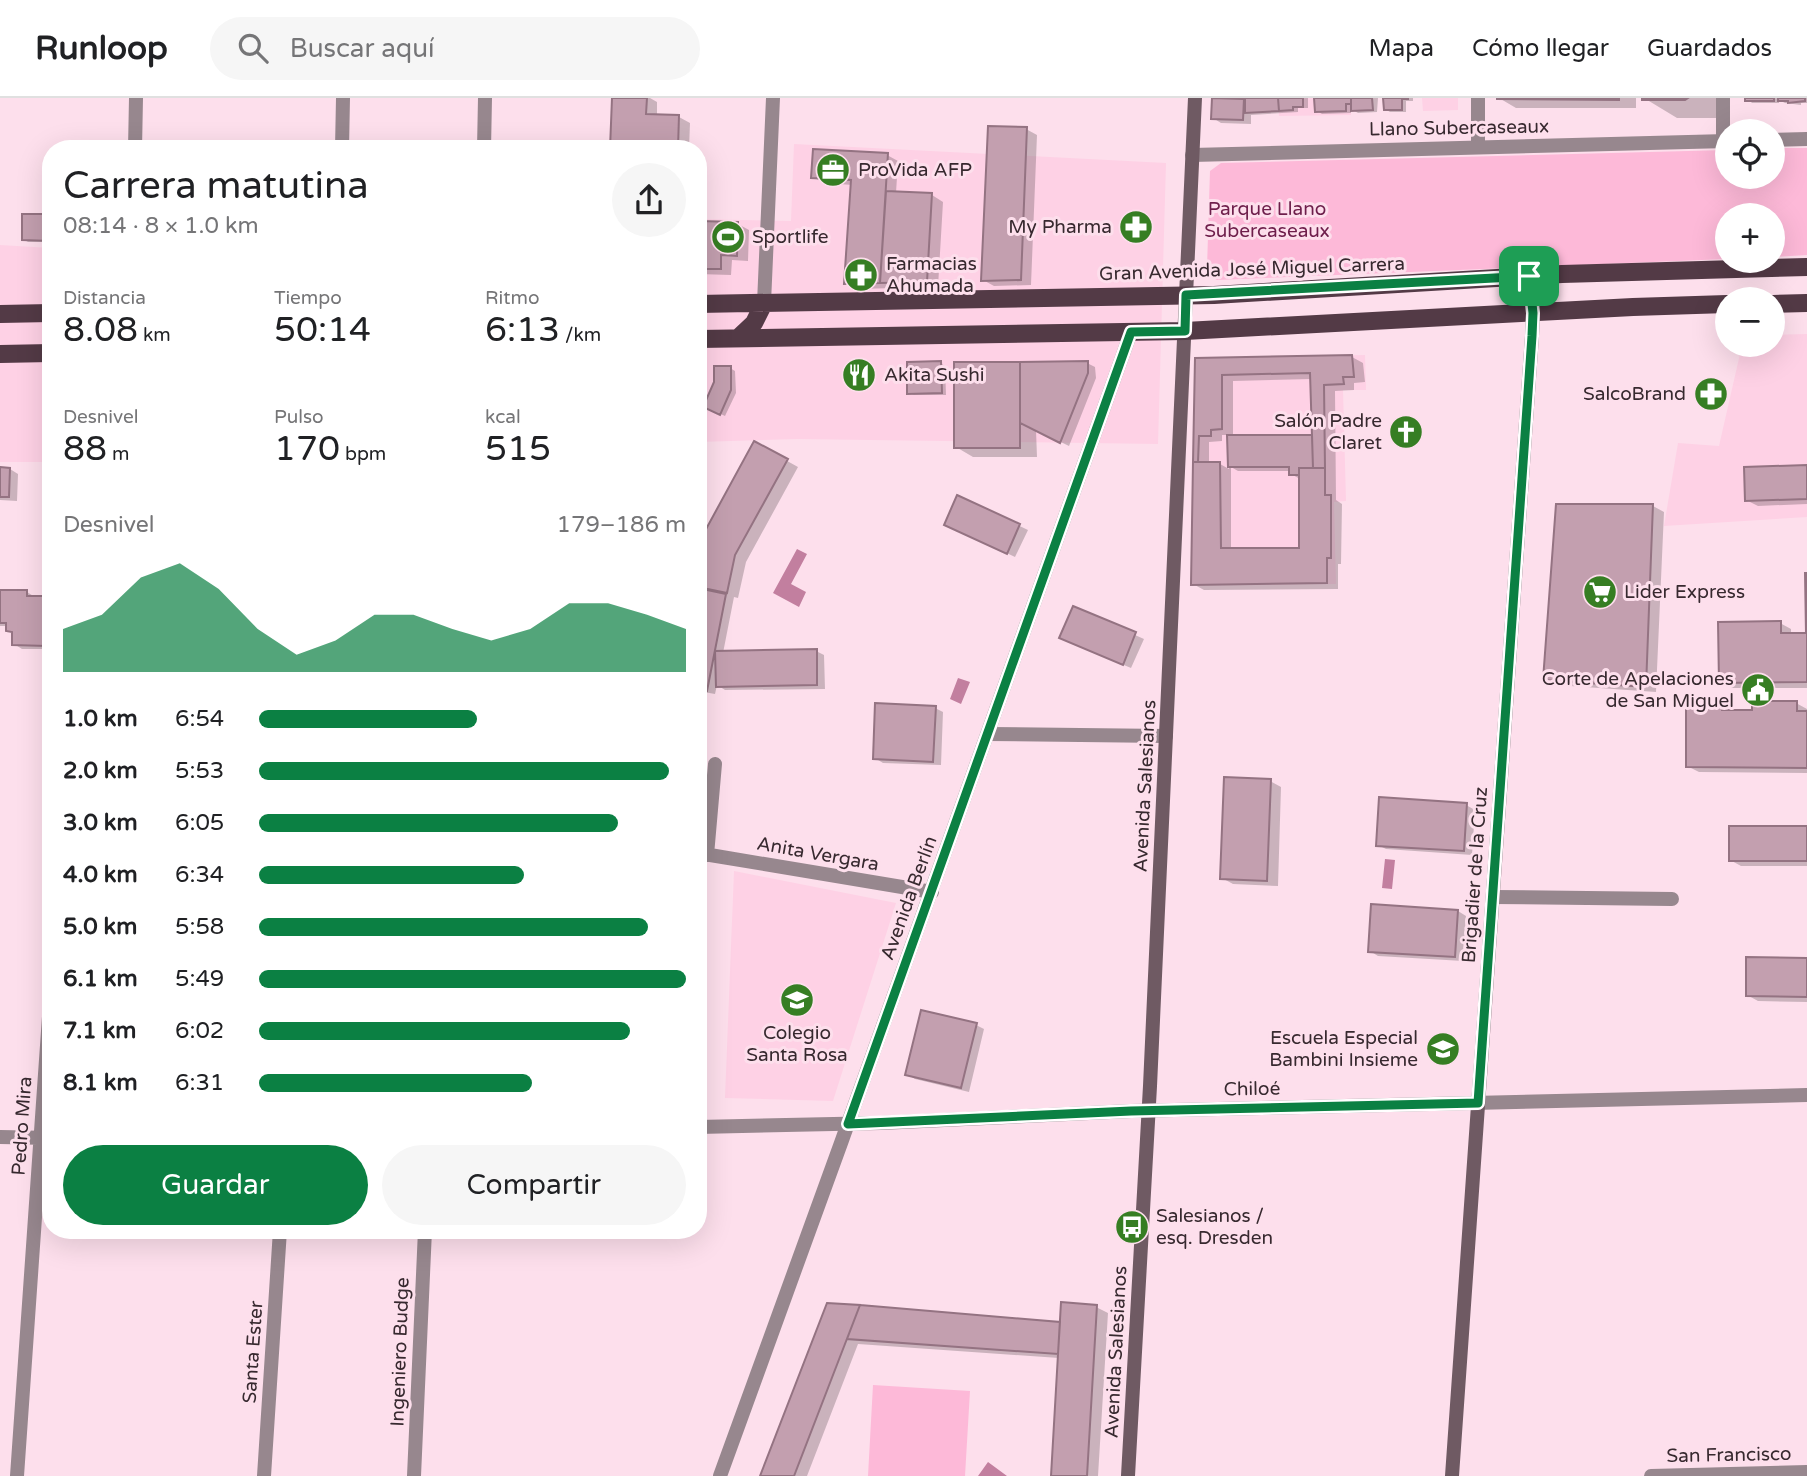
<!DOCTYPE html>
<html lang="es">
<head>
<meta charset="utf-8">
<style>
	body { margin:0; font-family:"Varela Round",sans-serif; background:#f6f6f6; color:#202124; height:100vh; display:flex; flex-direction:column; font-size:26px; white-space:nowrap }
	* { box-sizing:border-box; margin:0 }
	p { font-size:23px; color:#757577 }
	.icon { flex:none; width:38px; height:38px; fill:none; stroke:currentColor; stroke-width:2; stroke-linecap:round; stroke-linejoin:round }
	.map { position:relative; flex:1; overflow:hidden }
	.sheet { position:absolute; left:42px; top:42px; width:665px; height:1099px; display:flex; flex-direction:column; background:#fff; border-radius:28px; box-shadow:0 7px 28px #0002 }
	.sheet>* { flex:none }
	.tools { position:absolute; left:1715px; top:21px; display:grid; gap:14px }
	.tools a { display:grid; place-items:center; width:70px; height:70px; border-radius:50%; background:#fff; box-shadow:0 7px 28px #0002; font-size:35px }
	.pin { position:absolute; display:grid; place-items:center; width:60px; height:60px; color:#fff; margin:-30px; border-radius:14px; box-shadow:0 4px 10px #0006 }
	.round { display:grid; place-items:center; flex:none; width:74px; height:74px; border-radius:37px; background:#f6f6f6 }
	.head { display:flex; align-items:center; justify-content:space-between; height:119px; padding:0 21px }
	h1 { font-size:38px; font-weight:600; line-height:52px }
	.stats { display:grid; grid-template-columns:repeat(3,1fr); gap:10px; height:119px; padding:7px 21px }
	.stats div { display:grid; align-content:center }
	.stats b { font-size:35px; font-weight:600 }
	.stats small { font-size:19px; font-weight:400 }
	.stats p { font-size:19px }
	.chart { height:196px; padding:14px 21px }
	.chart p { display:flex; justify-content:space-between }
	.chart svg { width:100%; height:126px; margin-top:7px; fill:#0b8043; opacity:.7 }
	.cta { display:flex; gap:14px; margin-top:auto; padding:14px 21px }
	.cta a { flex:1; height:80px; border-radius:42px; background:#0b8043; color:#fff; font-size:28px; font-weight:600; line-height:80px; text-align:center }
	.cta a+a { background:#f6f6f6; color:#202124 }
	ul { padding:0 21px; list-style:none; font-size:23px }
	li { display:grid; grid-template-columns:112px 84px 1fr; align-items:center; height:52px }
	li i { height:18px; border-radius:9px; background:#0b8043 }
	header { display:flex; align-items:center; gap:42px; box-sizing:border-box; height:98px; padding:0 35px; background:#fff; border-bottom:2px solid #e0e0e0 }
	header strong { font-size:33px }
	nav { display:flex; gap:38px; margin-inline-start:auto; font-size:24px }
	.search { width:490px; height:63px; background:#f6f6f6; display:flex; align-items:center; gap:18px; box-sizing:border-box; padding:0 24px; border-radius:38px; color:#757577; font-size:26px }
	.map>svg:first-child { display:block }
	.built { fill:#fed1e5 }
	.green { fill:#fdb9d8 }
	.water { fill:#c27f9f }
	.shadow { fill:#0003; fill-rule:evenodd }
	.building { fill:#c39faf; stroke:#947382; stroke-width:2 }
	.lines { fill:none; stroke-linecap:round; stroke-linejoin:round }
	.minor { stroke:#97878e; stroke-width:14 }
	.tertiary { stroke:#97878e; stroke-width:14 }
	.secondary { stroke:#6f5a63; stroke-width:14 }
	.primary { stroke:#533a46; stroke-width:18 }
	.route-casing { stroke:#fff; stroke-width:14 }
	.route { stroke:#0b8043; stroke-width:9 }
	.labels { text-anchor:middle; dominant-baseline:central; stroke-width:6; stroke-linejoin:round; paint-order:stroke }
	.street-label { font-size:19px; fill:#37292f; stroke:#fddfec }
	.poi-label { font-size:19px; fill:#37292f; stroke:#fddfec; text-anchor:start }
	.park-label { font-size:19px; fill:#6e1e4b; stroke:#fddfec }
</style>
</head>
<body>
<header>
<strong>Runloop</strong>
<div class="search"><svg class="icon" aria-label="search" viewBox="0 0 24 24"><circle cx="10" cy="10" r="6"/><path d="M15 15l6 6"/></svg>Buscar aquí</div>
<nav><a>Mapa</a><a>Cómo llegar</a><a>Guardados</a></nav>
</header>
<div class="map">
<svg width="1807" height="1378" viewBox="0 0 1807 1378">
	<rect width="100%" height="100%" fill="#fddfec"/>
	<path class="built" d="M1278,0H1351V17L1279,18Z
		M1422,0H1458V12L1423,13Z
		M794,46L1166,65L1158,346L797,341L698,344V121L791,123Z
		M0,147L51,150V364H0Z
		M1807,236V419L1664,428L1678,345L1719,348L1742,247H1773V237Z
		M1365,257L1366,292H1343L1346,403L1334,404L1336,486L1191,487L1195,260Z
		M734,773L896,805L833,1003L725,1000Z"/>
	<path class="green" d="M1773,50H1807V157L1773,159V117H1727V161L1216,182L1207,170L1210,73L1221,65L1727,52V79H1773Z
		M873,1287L970,1293L965,1378H868Z"/>
	<path class="water" d="M797,451L807,456L791,486L806,494L799,509L773,495Z
		M958,580L970,584L961,606L950,601Z
		M1385,761L1395,762L1392,791L1382,790Z
		M988,1364L1007,1378H978Z"/>
	<path class="shadow" d="M614,0H650L657,4V18L679,19L690,25L689,51H612Z
		M1214,0H1311H1308V10H1298V14L1251,17V26L1221,25L1213,20Z
		M1316,0H1378L1377,14L1358,15L1351,11V15L1322,16L1317,13Z
		M1385,0H1413V3H1406V14H1390L1385,11Z
		M1499,0H1636V10H1516Z
		M1644,0H1728L1718,20H1677Z
		M1747,0H1807V5H1801V7L1785,5L1779,2V5H1752Z
		M1026,31L1037,37L1031,187L994,188L983,182Z
		M887,57L898,63L896,95L932,97L943,104L938,189L856,191L845,185L853,87L824,85L813,79Z
		M51,118V144H28L23,141Z
		M698,125L738,126L749,132L748,163L732,162L731,177L698,176Z
		M1352,259L1363,265L1365,284L1354,285V292L1335,293L1336,402L1342,406L1341,466H1338V491L1204,492L1193,486L1196,262ZM1312,281L1314,339H1233V283ZM1222,337H1229V371L1220,366H1209V344L1222,343ZM1231,369L1238,373H1290L1291,376L1300,381L1301,452H1231Z
		M940,265L945,268L946,297H914L909,295Z
		M1087,265L1095,269L1096,280L1069,348L1036,332L1037,359H973L956,349Z
		M730,270L735,273L736,295L725,318L710,311Z
		M755,345L798,369L746,464L738,500L734,499L723,555L816,553L824,557L825,591L725,592L717,587L715,596L698,593V492H702L698,490V455L701,445Z
		M1807,369V406L1758,408L1746,402Z
		M0,371H10L18,376L17,403L0,402Z
		M958,399L1028,432L1015,459L954,430Z
		M1653,408L1664,414L1656,594L1556,587L1545,581Z
		M0,493L27,494L35,499L51,502V551H22L14,546V536L8,532V528H0Z
		M1074,510L1144,541L1131,570L1069,544Z
		M1780,525L1791,531V537H1807V590H1732L1721,584Z
		M1722,605L1733,611V614H1754L1796,605L1807,611V675L1699,674L1687,668Z
		M935,610L943,614L941,667L883,665L875,660Z
		M1270,683L1281,689L1278,788L1233,786L1222,780Z
		M1466,707L1475,712L1472,757L1386,751L1378,747Z
		M1807,730V768H1741L1730,762Z
		M1458,813L1466,818L1463,863L1378,858L1370,853Z
		M1807,862V904L1758,903L1747,897Z
		M976,927L984,931L969,994L915,981L907,976Z
		M828,1207L1061,1226L1096,1209L1108,1215L1098,1378H1053L1059,1260L858,1246L807,1378H762Z"/>
	<path class="building" d="M612,0H647L646,16L679,17L678,51H610Z
		M1212,0L1244,1L1243,22L1211,21Z
		M1245,0H1278L1279,13L1245,15Z
		M1278,0H1303V9H1293V12L1279,13Z
		M1314,0H1351V6H1346V13L1315,14Z
		M1351,0H1372L1373,12L1351,13Z
		M1383,0H1408V1H1402V12H1384Z
		M1497,0H1619V2L1497,1Z
		M1642,0H1688L1685,2H1642Z
		M1745,0H1774V3H1745Z
		M1778,0H1805V3L1788,5V3H1778Z
		M988,28L1027,29L1021,182L981,183Z
		M813,51L888,55L880,185L844,186L851,82L811,80Z
		M886,93L932,95L927,184L880,185Z
		M22,116H51V143L22,142Z
		M698,123L738,124L737,158L721,157V171H698Z
		M1352,257L1354,279H1343L1344,286L1324,287L1325,370H1313L1310,275L1222,277V331L1211,332V338H1199L1198,364H1193L1195,260Z
		M941,263L942,295L907,296V264Z
		M1088,263V275L1060,345L1020,325V264Z
		M954,264H1020V350H954Z
		M853,267H865V288L853,287Z
		M714,268H731V292L720,317L703,309L714,284Z
		M1227,337H1312L1313,370H1299V377H1289V369H1228Z
		M754,343L788,361L735,457L727,495L698,489L699,444Z
		M1193,364H1220L1221,450H1299V370H1325V397H1331V460H1327V485L1191,487Z
		M1807,367V401L1745,403L1744,369Z
		M0,369L10,370L9,399H0Z
		M957,397L1020,426L1007,456L944,427Z
		M1556,406H1653L1646,589L1543,582Z
		M1805,475H1807V584L1719,585L1718,524L1781,523V535H1806Z
		M698,490L726,496L707,593L698,591Z
		M0,492H27V498H48L47,548L12,547V534L6,533V525H0Z
		M1073,508L1136,534L1123,567L1059,540Z
		M817,551V587L716,589L715,553Z
		M1686,603H1722V612H1752V603H1797V613H1807V670L1686,669Z
		M875,605L936,608L933,664L873,661Z
		M1224,679L1271,681L1267,783L1220,781Z
		M1379,699L1467,705L1464,753L1376,748Z
		M1729,728H1807V763H1729Z
		M1371,806L1458,812L1455,859L1368,854Z
		M1746,859L1807,860V899L1746,898Z
		M921,912L977,925L961,990L905,977Z
		M1061,1204L1097,1207L1087,1378H1051Z
		M827,1205L860,1207L794,1378H760Z
		M860,1207L1060,1224L1058,1256L847,1241Z"/>
	<g class="lines">
		<path class="minor" d="M1478,0V49
			M1723,43V0
			M135,51L136,0
			M342,51L343,0
			M484,51L485,0
			M764,205L773,0
			M988,636L1166,638
			M698,755L932,794
			M707,757L715,666
			M1493,799L1672,801
			M698,1029L881,1025L1131,1013L1807,997
			M0,1039L51,1040
			M17,1378L51,890
			M264,1378L280,1132
			M1651,1378L1807,1374"/>
		<path class="tertiary" d="M1773,42L1807,41
			M1192,57L1727,43
			M414,1378L425,1132
			M720,1378L841,1045L1131,234"/>
		<path class="secondary" d="M1128,1378L1150,988L1195,0
			M1452,1378L1532,238L1533,215L1529,178"/>
		<path class="primary" d="M698,206L1214,197L1562,176L1807,169
			M1773,206L1807,205
			M0,216L51,215
			M738,240L754,225L764,205
			M698,241L1185,233L1633,209L1727,206
			M0,256L51,255"/>
	</g>
	<g class="lines">
		<g class="route-casing">
			<path id="route" d="M1529,178L1533,215L1532,238L1478,1005L1131,1013L848,1026L1131,234L1185,233L1186,197Z"/>
		</g>
		<use href="#route" class="route"/>
	</g>
	<defs>
		<g id="office-disc" transform="scale(1.75)"><circle r="9.5" fill="#367e23" stroke="#fddfec"/><path d="M-6-3h4V-5.5h4V-3h4V5H-6ZM-1-4.5V-3h2v-1.5ZM-6 0V1H6V0Z" fill="#fff"/></g>
		<g id="pharmacy-disc" transform="scale(1.75)"><circle r="9.5" fill="#367e23" stroke="#fddfec"/><path d="M-2-6h4v4h4v4h-4v4h-4v-4h-4v-4h4Z" fill="#fff"/></g>
		<g id="stadium-disc" transform="scale(1.75)"><circle r="9.5" fill="#367e23" stroke="#fddfec"/><path d="M0-5a6.5 5 0 1 0 0 10a6.5 5 0 1 0 0-10ZM-3.5-1.8h7v3.6h-7Z" fill="#fff"/></g>
		<g id="restaurant-disc" transform="scale(1.75)"><circle r="9.5" fill="#367e23" stroke="#fddfec"/><path d="M-5-6h1v4h1v-4h1v4h1v-4h1v5L-1.5 .5V6h-2V.5L-5-1ZM5-6V6H3V1.5H1.5Q1.5-4 5-6Z" fill="#fff"/></g>
		<g id="church-disc" transform="scale(1.75)"><circle r="9.5" fill="#367e23" stroke="#fddfec"/><path d="M-1.2-6h2.4v3.5h3.3v2.4h-3.3V6h-2.4V-.1h-3.3v-2.4h3.3Z" fill="#fff"/></g>
		<g id="supermarket-disc" transform="scale(1.75)"><circle r="9.5" fill="#367e23" stroke="#fddfec"/><path d="M-6-5.5h2.5l.6 2H6L4.5 2H-2.5L-4.4-4H-6ZM-1.5 3.2a1.3 1.3 0 1 0 .1 0ZM3 3.2a1.3 1.3 0 1 0 .1 0Z" fill="#fff"/></g>
		<g id="civic-disc" transform="scale(1.75)"><circle r="9.5" fill="#367e23" stroke="#fddfec"/><path d="M-.6-6.5H3V-4.5H.6V-3L4-1V1h2V6H-6V1h2V-1L-.6-3ZM-1.2 2.5V6h2.4V2.5Z" fill="#fff"/></g>
		<g id="school-disc" transform="scale(1.75)"><circle r="9.5" fill="#367e23" stroke="#fddfec"/><path d="M0-5L7-2L0 1L-7-2ZM-4 1L0 2.5L4 1V4Q0 6-4 4Z" fill="#fff"/></g>
		<g id="bus-disc" transform="scale(1.75)"><circle r="9.5" fill="#367e23" stroke="#fddfec"/><path d="M-5-6H5V4H4V6H2V4H-2V6H-4V4H-5ZM-3.5-4V0h7V-4ZM-3.5 1.2v1.5H-2V1.2ZM2 1.2v1.5H3.5V1.2Z" fill="#fff"/></g>
	</defs>
	<g fill-rule="evenodd">
		<use href="#office-disc" x="833" y="72"/>
		<use href="#pharmacy-disc" x="1136" y="129"/>
		<use href="#stadium-disc" x="728" y="139"/>
		<use href="#pharmacy-disc" x="861" y="177"/>
		<use href="#restaurant-disc" x="859" y="277"/>
		<use href="#pharmacy-disc" x="1711" y="296"/>
		<use href="#church-disc" x="1406" y="334"/>
		<use href="#supermarket-disc" x="1600" y="494"/>
		<use href="#civic-disc" x="1758" y="592"/>
		<use href="#school-disc" x="797" y="902"/>
		<use href="#school-disc" x="1443" y="951"/>
		<use href="#bus-disc" x="1132" y="1129"/>
	</g>
	<g class="labels">
		<g class="street-label">
			<text transform="translate(1459 30) rotate(-1)">Llano Subercaseaux</text>
			<text transform="translate(1252 171) rotate(-2)">Gran Avenida José Miguel Carrera</text>
			<text transform="translate(1145 688) rotate(-87)">Avenida Salesianos</text>
			<text transform="translate(818 756) rotate(10)">Anita Vergara</text>
			<text transform="translate(1475 777) rotate(-86)">Brigadier de la Cruz</text>
			<text transform="translate(909 800) rotate(-70)">Avenida Berlín</text>
			<text transform="translate(1252 991) rotate(-1)">Chiloé</text>
			<text transform="translate(22 1028) rotate(-86)">Pedro Mira</text>
			<text transform="translate(253 1254) rotate(-86)">Santa Ester</text>
			<text transform="translate(400 1254) rotate(-88)">Ingeniero Budge</text>
			<text transform="translate(1116 1254) rotate(-87)">Avenida Salesianos</text>
			<text transform="translate(1729 1357) rotate(-1)">San Francisco</text>
		</g>
		<g class="poi-label">
			<text x="858" y="72">ProVida AFP</text>
			<text x="1112" y="129" text-anchor="end">My Pharma</text>
			<text x="752" y="139">Sportlife</text>
			<text x="886" y="166">Farmacias<tspan x="886" dy="22">Ahumada</tspan></text>
			<text x="884" y="277">Akita Sushi</text>
			<text x="1686" y="296" text-anchor="end">SalcoBrand</text>
			<text x="1382" y="323" text-anchor="end">Salón Padre<tspan x="1382" dy="22">Claret</tspan></text>
			<text x="1624" y="494">Lider Express</text>
			<text x="1734" y="581" text-anchor="end">Corte de Apelaciones<tspan x="1734" dy="22">de San Miguel</tspan></text>
			<text x="797" y="935" text-anchor="middle">Colegio<tspan x="797" dy="22">Santa Rosa</tspan></text>
			<text x="1418" y="940" text-anchor="end">Escuela Especial<tspan x="1418" dy="22">Bambini Insieme</tspan></text>
			<text x="1156" y="1118">Salesianos /<tspan x="1156" dy="22">esq. Dresden</tspan></text>
		</g>
		<g class="park-label">
			<text x="1267" y="111">Parque Llano<tspan x="1267" dy="22">Subercaseaux</tspan></text>
		</g>
	</g>
</svg>
<div class="tools">
<a><svg class="icon" aria-label="locate" viewBox="0 0 24 24"><circle cx="12" cy="12" r="6"/><path d="M12 2v4M12 18v4M2 12h4M18 12h4"/></svg></a>
<a>+</a>
<a>−</a>
</div>
<div class="pin" style="left:1529px;top:178px;background:#1e9e55"><svg class="icon" aria-label="arrive" viewBox="0 0 24 24"><path d="M6 21V4h12l-3 4 3 4H6"/></svg></div>
<section class="sheet">
<div class="head"><div><h1>Carrera matutina</h1><p>08:14 · 8 × 1.0 km</p></div><a class="round"><svg class="icon" aria-label="share" viewBox="0 0 24 24"><path d="M12 15V3M7 8l5-5 5 5M5 13v7h14v-7"/></svg></a></div>
<div class="stats">
<div><p>Distancia</p><b>8.08<small> km</small></b></div>
<div><p>Tiempo</p><b>50:14</b></div>
<div><p>Ritmo</p><b>6:13<small> /km</small></b></div>
</div>
<div class="stats">
<div><p>Desnivel</p><b>88<small> m</small></b></div>
<div><p>Pulso</p><b>170<small> bpm</small></b></div>
<div><p>kcal</p><b>515</b></div>
</div>
<div class="chart"><p><span>Desnivel</span>179–186 m</p>
<svg viewBox="0 0 160 44" preserveAspectRatio="none"><path d="M0 44V29L10 24L20 11L30 6L40 15L50 29L60 38L70 33L80 24L90 24L100 29L110 33L120 29L130 20L140 20L150 24L160 29V44z"/></svg>
</div>
<ul>
<li><b>1.0 km</b>6:54<i style="width:51%"></i></li>
<li><b>2.0 km</b>5:53<i style="width:96%"></i></li>
<li><b>3.0 km</b>6:05<i style="width:84%"></i></li>
<li><b>4.0 km</b>6:34<i style="width:62%"></i></li>
<li><b>5.0 km</b>5:58<i style="width:91%"></i></li>
<li><b>6.1 km</b>5:49<i style="width:100%"></i></li>
<li><b>7.1 km</b>6:02<i style="width:87%"></i></li>
<li><b>8.1 km</b>6:31<i style="width:64%"></i></li>
</ul>
<div class="cta"><a>Guardar</a><a>Compartir</a></div>
</section>
</div>
</body>
</html>
